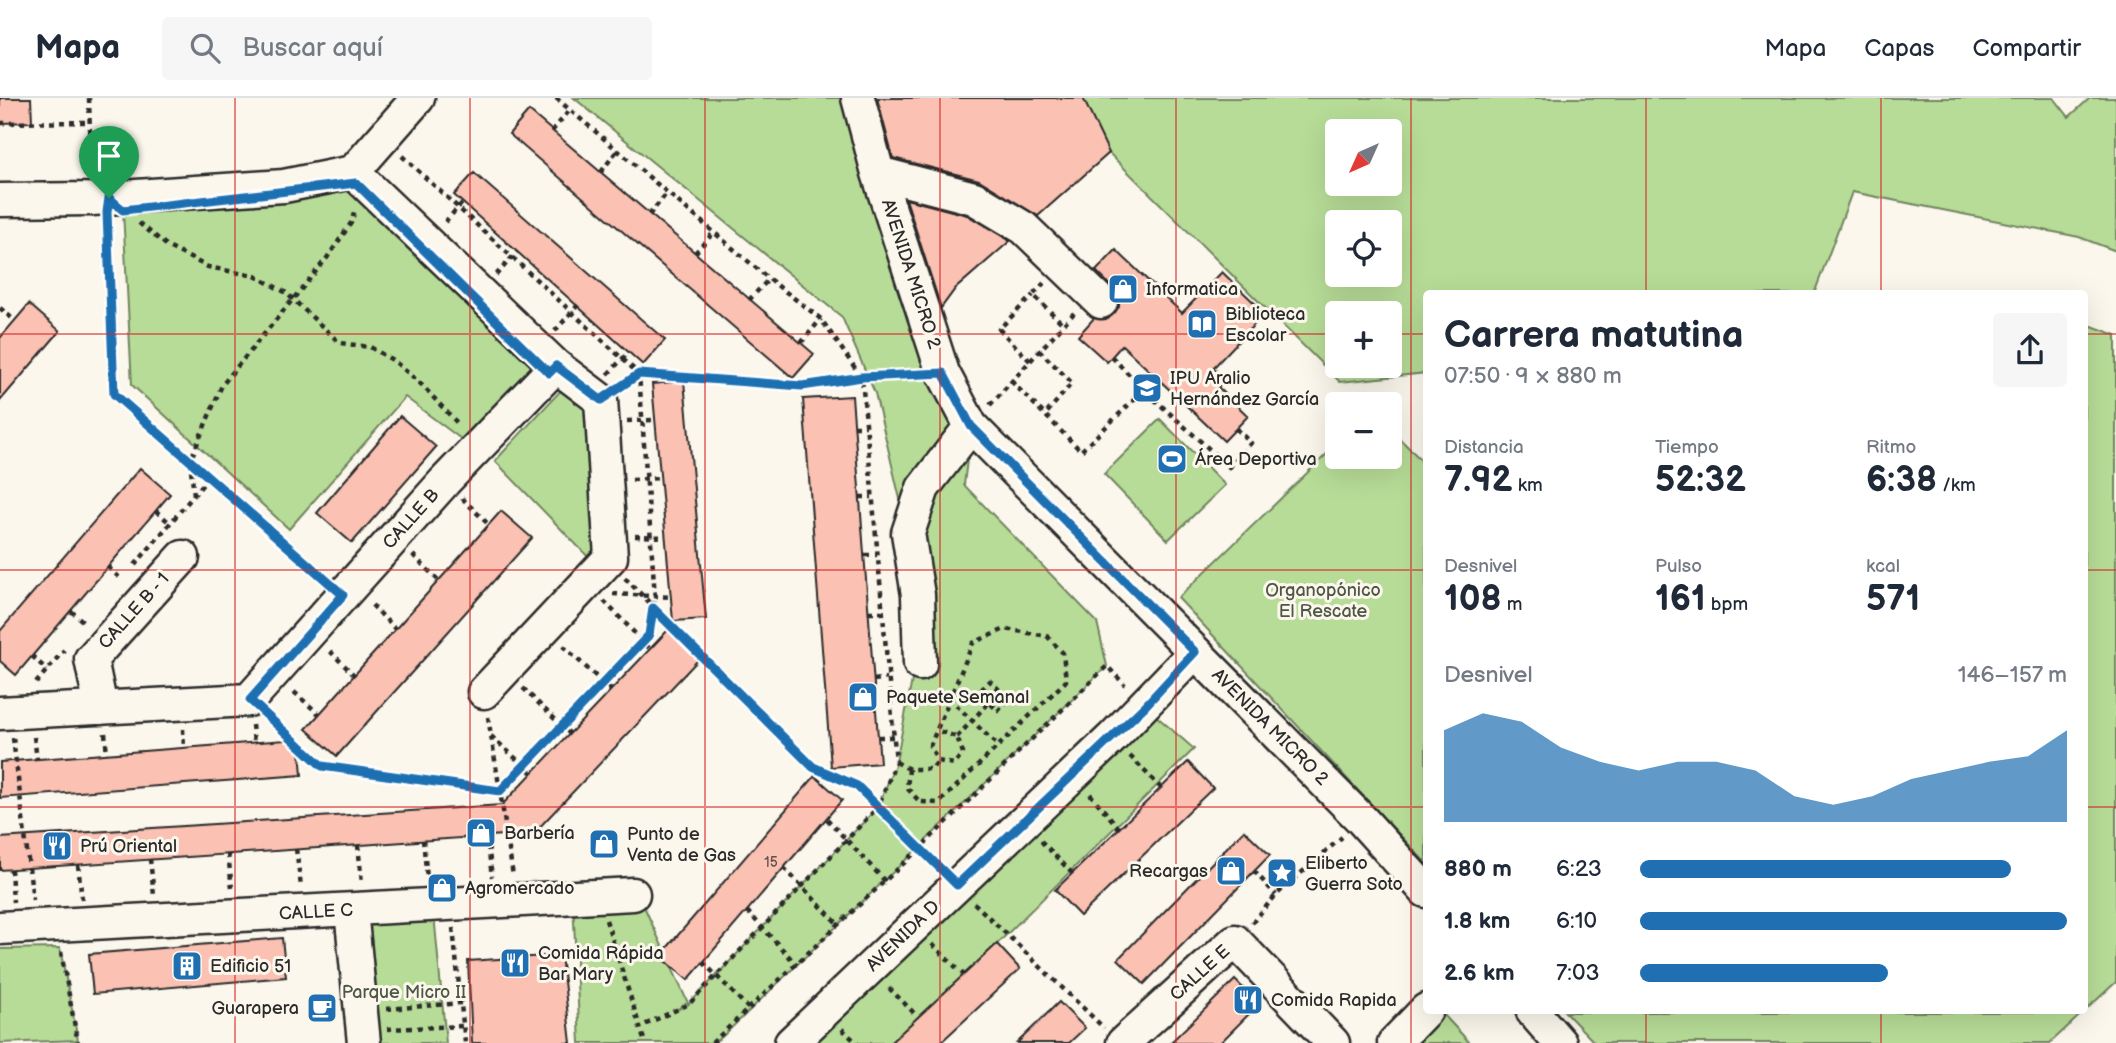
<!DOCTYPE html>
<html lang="es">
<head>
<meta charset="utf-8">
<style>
	body { margin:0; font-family:"Balsamiq Sans",sans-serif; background:#f6f6f7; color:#1f2937; height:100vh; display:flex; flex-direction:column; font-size:26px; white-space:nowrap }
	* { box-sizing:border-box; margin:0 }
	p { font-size:23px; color:#747a83 }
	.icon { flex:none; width:38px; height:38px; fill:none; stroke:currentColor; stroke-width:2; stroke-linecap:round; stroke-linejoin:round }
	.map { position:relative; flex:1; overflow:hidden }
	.sheet { position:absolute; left:1423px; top:192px; width:665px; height:724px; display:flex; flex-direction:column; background:#fff; border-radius:7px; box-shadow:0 7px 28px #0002 }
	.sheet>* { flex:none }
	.needle { width:46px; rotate:225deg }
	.buttons { position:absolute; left:1325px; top:21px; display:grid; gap:14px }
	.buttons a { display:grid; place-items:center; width:77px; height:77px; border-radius:7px; background:#fff; box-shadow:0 7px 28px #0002; font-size:35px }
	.pin { position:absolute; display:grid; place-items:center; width:60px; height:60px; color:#fff; margin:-72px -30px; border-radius:50% 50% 50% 0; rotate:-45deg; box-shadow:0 0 7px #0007 }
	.pin .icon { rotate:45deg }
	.round { display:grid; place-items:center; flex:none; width:74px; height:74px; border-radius:7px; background:#f6f6f7 }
	.summary { display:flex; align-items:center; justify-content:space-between; height:119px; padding:0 21px }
	h1 { font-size:38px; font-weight:700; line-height:52px }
	.stats { display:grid; grid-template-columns:repeat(3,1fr); gap:10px; height:119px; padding:7px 21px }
	.stats div { display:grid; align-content:center }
	.stats b { font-size:35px; font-weight:700 }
	.stats small { font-size:19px; font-weight:400 }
	.stats p { font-size:19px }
	.chart { height:196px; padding:14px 21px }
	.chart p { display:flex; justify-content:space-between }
	.chart svg { width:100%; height:126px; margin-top:7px; fill:#1f6fb2; opacity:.7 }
	ul { padding:0 21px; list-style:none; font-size:23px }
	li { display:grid; grid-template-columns:112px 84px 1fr; align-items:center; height:52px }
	li i { height:18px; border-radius:9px; background:#1f6fb2 }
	header { display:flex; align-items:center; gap:42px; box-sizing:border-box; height:98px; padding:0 35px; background:#fff; border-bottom:2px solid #e0e1e3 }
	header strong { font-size:33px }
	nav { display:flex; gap:38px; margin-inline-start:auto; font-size:24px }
	.search { width:490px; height:63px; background:#f6f6f7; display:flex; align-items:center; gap:18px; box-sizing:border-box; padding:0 24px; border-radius:7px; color:#747a83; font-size:26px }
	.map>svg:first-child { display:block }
	.green { fill:#b7dc97; stroke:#718461; stroke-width:2; fill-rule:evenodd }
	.building { fill:#fbc1b2; stroke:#2b2b2b; stroke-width:2 }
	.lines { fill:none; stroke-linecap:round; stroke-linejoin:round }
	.minor-casing { stroke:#2b2b2b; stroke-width:37 }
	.path { stroke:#2b2b2b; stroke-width:4.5; stroke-dasharray:5 5; stroke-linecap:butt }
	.minor { stroke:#fbf7ec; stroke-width:32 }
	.route-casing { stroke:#fff; stroke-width:14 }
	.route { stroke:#1f6fb2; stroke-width:9 }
	.grid { fill:none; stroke:#d62828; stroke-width:2; stroke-opacity:0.55 }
	.labels { text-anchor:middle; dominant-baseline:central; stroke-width:6; stroke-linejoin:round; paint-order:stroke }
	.number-label { font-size:14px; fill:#5f504d }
	.street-label { font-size:18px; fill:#2b2b2b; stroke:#fbf7ec }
	.poi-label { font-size:18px; fill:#2b2b2b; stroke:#fbf7ec; text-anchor:start }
	.park-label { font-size:18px; fill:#4e5746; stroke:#fbf7ec }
</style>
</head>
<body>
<header>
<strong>Mapa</strong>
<div class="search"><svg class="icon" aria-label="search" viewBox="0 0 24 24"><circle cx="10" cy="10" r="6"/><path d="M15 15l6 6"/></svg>Buscar aquí</div>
<nav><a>Mapa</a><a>Capas</a><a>Compartir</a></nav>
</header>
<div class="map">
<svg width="2116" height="945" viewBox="0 0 2116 945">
	<rect width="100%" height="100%" fill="#fbf7ec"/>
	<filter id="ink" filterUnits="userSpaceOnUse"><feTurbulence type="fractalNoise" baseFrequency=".0143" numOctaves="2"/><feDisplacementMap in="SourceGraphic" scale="14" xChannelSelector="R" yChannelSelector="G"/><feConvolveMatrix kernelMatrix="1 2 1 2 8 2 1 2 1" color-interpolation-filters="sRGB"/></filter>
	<g filter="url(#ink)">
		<path class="green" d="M574,0H2054L2069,19L2090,0H2116V153L2079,139L1852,94L1814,196H1426V275L1340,284L1109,55L955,191L929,226L971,328L964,387L1097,524L1107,568L722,939L712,945H580L573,803L642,804L688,905L674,913L689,906L878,709L896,664L920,541L908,435L875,295L842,219ZM1337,33H1390V86H1337ZM1337,124H1390V177H1337ZM1337,215H1390V268H1337Z
			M356,85L537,263L461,341L405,299L289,431L132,287L123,112Z
			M2084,225L2116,237V884L2050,945H1595L1565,914H2084Z
			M564,289L591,310L596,467L495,363Z
			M1160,321L1225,387L1168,442L1104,376Z
			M1390,331L1426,367V765L1178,500L1337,346V359H1390Z
			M1147,610L1194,651L997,846L890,945H797Z
			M434,816L446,945H369L364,824Z
			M60,850L78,942L0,945V851Z
			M1442,915L1470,945H1410Z"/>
		<path class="building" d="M0,0H31L32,24L0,25Z
			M877,0H1083L1109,55L1038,118L979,82L893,60Z
			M529,13L814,256L793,280L509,36Z
			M474,75L665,242L643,267L454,97Z
			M906,101L967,117L1010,143L955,191L941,210Z
			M1116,152L1182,215L1222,174L1265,215L1213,270L1225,281L1218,289L1248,318L1224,343L1122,247L1107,264L1078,238L1094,220L1107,221L1119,209V200L1114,191L1096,173Z
			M29,206L60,233L0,303V240Z
			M684,283L706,521L673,523L652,286Z
			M852,298L880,665L831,669L803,301Z
			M400,318L436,349L352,445L317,415Z
			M140,370L170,396L16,577L0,563V533Z
			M501,413L532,440L337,658L306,631Z
			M669,531L700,560L534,735L0,772V740L502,707Z
			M299,641L302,677L0,700V664Z
			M1188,664L1213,690L1080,818L1055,792Z
			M815,678L842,702L688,882L660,858Z
			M1244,732L1270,757L1144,886L1118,861Z
			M282,840L286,879L93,896L89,856Z
			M997,846L1020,871L940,945H890Z
			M561,857L571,945H472L468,863Z
			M1235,882L1259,906L1220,945H1170Z
			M1059,904L1085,930L1069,945H1017Z"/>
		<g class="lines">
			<g class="minor-casing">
				<path id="minor" d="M858,0L878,75L943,275L971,328L1362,722L1426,793
					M353,74L556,268L601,302L611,459L484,594
					M878,75L974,100L1024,130L1101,204
					M0,102L92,101L284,88L353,74L418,0
					M920,566L918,497L908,435L923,390L971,328
					M101,610L91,561L183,459
					M0,615L249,602L445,383L556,268
					M351,812L364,945
					M0,830L633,796
					M1533,914L1560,945
					M791,945L1112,640L1195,554
					M1123,945L1235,843L1333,945
					M1394,945L1426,912"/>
			</g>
			<path class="path" d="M89,0L91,76
				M556,0L769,181L821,221L862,280L896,664L878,709L938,769
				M0,25L90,24
				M552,33L570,12
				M402,58L639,276L655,499L649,537L500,693
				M601,74L616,54
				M649,117L667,95
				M445,124L463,104
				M139,125L170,150L208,169L255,178L285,194L340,245L370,249L394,263L419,284L460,328
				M108,126L114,296L324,480
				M695,155L714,134
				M496,177L517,154
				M1044,185L1033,197L1064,227
				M749,202L769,181
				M0,210L15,223
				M555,233L578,207
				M801,245L821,221
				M1039,252L1072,285L1045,317
				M1112,259L1144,292
				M1030,263L999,231L1033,197
				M608,276L629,254
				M1011,283L1081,353L1144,292L1229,369L1251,345L1236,331
				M623,287L639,276L802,288L915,277
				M990,307L1074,215
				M627,323L655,322
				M854,328H866
				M632,382L660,380
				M194,397L190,363L222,287L327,160L351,125L355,112
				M860,399H872
				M462,400L489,427
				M156,413L170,425
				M635,438L666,439
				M413,457L439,483
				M865,457H877
				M135,467L209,379
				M108,469L122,482
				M625,480L813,669L857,688L878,709L689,906L640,929
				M613,496L671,499
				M604,503L650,551
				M372,507L395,531
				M71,513L86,526
				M869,514H882
				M563,548L612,593
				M330,553L354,577
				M32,558L47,572
				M874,582L887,580
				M36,585L64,552
				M523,590L570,636
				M294,594L319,616
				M949,600L999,649
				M268,619L322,668L500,693L513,778
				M488,619L500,693
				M252,627L254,645
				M183,631L184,650
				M105,635L107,656
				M491,638L532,675
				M34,639L37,661
				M878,639H894
				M957,639L989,604L998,613L1009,601L990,583L978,595L989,604
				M13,640L33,802
				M1130,658L1161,690
				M938,663L954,666L963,655L957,639L938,633
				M896,664L909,671H932L938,663
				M909,671L907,690L920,704L939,705L1066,583L1063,555L1047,538L1005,531L973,545L930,648L938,663
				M1090,696L1119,730
				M827,721L885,783
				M487,738L492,779
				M423,742L427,780
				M1041,743L1072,775
				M358,747L362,785
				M296,751L301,788
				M228,756L232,790
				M150,761L154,797
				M78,767L82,801
				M784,770L839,827
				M11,771L13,804
				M1254,773L1276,797
				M974,805L1104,930
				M747,813L797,867
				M606,822L645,945
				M1252,825L1276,797L1342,739
				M453,830L465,945
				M932,846L964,877
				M61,854L78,945
				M703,864L750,912
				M889,890L918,919
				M387,911L461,905
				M387,931L463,928
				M842,931L857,945
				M712,945L920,750L1107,568L1125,587"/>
			<use href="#minor" class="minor"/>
		</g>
	</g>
	<g class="lines" filter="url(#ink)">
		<g class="route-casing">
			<path id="route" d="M356,85L549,275L556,268L601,302L639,276L802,288L862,279L943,275L971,328L1195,554L1145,608L957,787L857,688L813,669L653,510L649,537L500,693L322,668L250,602L343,497L114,296L107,114L109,100L123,112Z"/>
		</g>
		<use href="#route" class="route"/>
	</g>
	<path class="grid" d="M235,0V945M470,0V945M705,0V945M940,0V945M1176,0V945M1411,0V945M1646,0V196M1881,0V196M0,236H1337M1390,236H1426M2084,236H2116M0,472H1426M2084,472H2116M0,709H1426M2084,709H2116M1646,914V945M1881,914V945"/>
	<defs>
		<g id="shop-square" transform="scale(1.575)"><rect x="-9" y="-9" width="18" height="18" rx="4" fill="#1f6fb2" stroke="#fbf7ec"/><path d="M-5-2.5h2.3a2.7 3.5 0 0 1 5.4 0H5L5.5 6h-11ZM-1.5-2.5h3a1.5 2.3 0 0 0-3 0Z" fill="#fff"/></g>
		<g id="library-square" transform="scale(1.575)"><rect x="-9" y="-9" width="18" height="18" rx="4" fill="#1f6fb2" stroke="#fbf7ec"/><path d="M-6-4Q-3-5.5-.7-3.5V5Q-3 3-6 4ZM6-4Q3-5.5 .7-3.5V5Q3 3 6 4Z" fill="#fff"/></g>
		<g id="school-square" transform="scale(1.575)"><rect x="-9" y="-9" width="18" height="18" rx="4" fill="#1f6fb2" stroke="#fbf7ec"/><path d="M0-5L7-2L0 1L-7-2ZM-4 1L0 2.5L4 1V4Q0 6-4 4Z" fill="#fff"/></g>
		<g id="stadium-square" transform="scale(1.575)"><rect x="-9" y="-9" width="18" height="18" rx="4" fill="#1f6fb2" stroke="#fbf7ec"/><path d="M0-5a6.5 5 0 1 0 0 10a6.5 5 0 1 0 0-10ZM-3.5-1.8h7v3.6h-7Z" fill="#fff"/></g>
		<g id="restaurant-square" transform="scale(1.575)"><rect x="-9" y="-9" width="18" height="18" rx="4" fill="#1f6fb2" stroke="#fbf7ec"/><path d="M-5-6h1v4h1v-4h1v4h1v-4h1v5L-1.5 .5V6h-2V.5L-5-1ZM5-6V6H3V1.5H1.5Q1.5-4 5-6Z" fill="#fff"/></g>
		<g id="sight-square" transform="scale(1.575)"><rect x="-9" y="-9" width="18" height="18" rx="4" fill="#1f6fb2" stroke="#fbf7ec"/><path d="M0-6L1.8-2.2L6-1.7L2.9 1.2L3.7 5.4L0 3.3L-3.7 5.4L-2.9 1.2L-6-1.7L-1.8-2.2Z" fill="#fff"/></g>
		<g id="building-square" transform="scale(1.575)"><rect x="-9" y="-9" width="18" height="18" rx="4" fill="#1f6fb2" stroke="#fbf7ec"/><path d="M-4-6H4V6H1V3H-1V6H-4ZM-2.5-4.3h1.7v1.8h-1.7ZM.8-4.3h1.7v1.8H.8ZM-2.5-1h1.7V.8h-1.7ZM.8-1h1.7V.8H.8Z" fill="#fff"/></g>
		<g id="cafe-square" transform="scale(1.575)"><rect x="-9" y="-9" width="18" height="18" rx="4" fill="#1f6fb2" stroke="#fbf7ec"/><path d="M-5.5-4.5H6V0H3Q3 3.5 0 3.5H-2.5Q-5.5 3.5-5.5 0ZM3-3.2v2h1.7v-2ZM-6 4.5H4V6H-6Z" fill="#fff"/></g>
	</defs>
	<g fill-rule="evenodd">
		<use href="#shop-square" x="1123" y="191"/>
		<use href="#library-square" x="1202" y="226"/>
		<use href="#school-square" x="1147" y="290"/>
		<use href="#stadium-square" x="1172" y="361"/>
		<use href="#shop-square" x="863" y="599"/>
		<use href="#shop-square" x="481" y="735"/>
		<use href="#shop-square" x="604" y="746"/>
		<use href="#restaurant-square" x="57" y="748"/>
		<use href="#shop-square" x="1231" y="773"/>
		<use href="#sight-square" x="1282" y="775"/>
		<use href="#shop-square" x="442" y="790"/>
		<use href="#restaurant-square" x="515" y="865"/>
		<use href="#building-square" x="187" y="868"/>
		<use href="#restaurant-square" x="1248" y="902"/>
		<use href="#cafe-square" x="322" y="910"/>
	</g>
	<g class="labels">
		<g class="number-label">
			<text x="771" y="764">15</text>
		</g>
		<g class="street-label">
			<text transform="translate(911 176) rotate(72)">AVENIDA MICRO 2</text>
			<text transform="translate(411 421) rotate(-48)">CALLE B</text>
			<text transform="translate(134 513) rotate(-48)">CALLE B - 1</text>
			<text transform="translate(1270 629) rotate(45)">AVENIDA MICRO 2</text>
			<text transform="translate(316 814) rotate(-3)">CALLE C</text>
			<text transform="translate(903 838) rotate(-44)">AVENIDA D</text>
			<text transform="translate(1200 875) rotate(-42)">CALLE E</text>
		</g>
		<g class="poi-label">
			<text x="1146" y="191">Informatica</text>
			<text x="1225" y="216">Biblioteca<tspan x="1225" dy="21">Escolar</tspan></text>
			<text x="1170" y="280">IPU Aralio<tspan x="1170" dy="21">Hernández García</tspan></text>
			<text x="1195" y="361">Área Deportiva</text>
			<text x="886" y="599">Paquete Semanal</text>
			<text x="504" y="735">Barbería</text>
			<text x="627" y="736">Punto de<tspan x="627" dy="21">Venta de Gas</tspan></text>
			<text x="80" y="748">Prú Oriental</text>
			<text x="1305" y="765">Eliberto<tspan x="1305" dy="21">Guerra Soto</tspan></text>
			<text x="1208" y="773" text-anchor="end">Recargas</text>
			<text x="465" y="790">Agromercado</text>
			<text x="538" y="855">Comida Rápida<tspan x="538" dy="21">Bar Mary</tspan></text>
			<text x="210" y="868">Edificio 51</text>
			<text x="1271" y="902">Comida Rapida</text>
			<text x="299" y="910" text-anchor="end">Guarapera</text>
		</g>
		<g class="park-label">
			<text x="1323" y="492">Organopónico<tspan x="1323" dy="21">El Rescate</tspan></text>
			<text x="404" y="894">Parque Micro II</text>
		</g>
	</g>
</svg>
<div class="buttons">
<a><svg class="needle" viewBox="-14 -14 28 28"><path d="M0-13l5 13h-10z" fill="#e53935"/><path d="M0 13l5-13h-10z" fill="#747a83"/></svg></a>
<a><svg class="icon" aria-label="locate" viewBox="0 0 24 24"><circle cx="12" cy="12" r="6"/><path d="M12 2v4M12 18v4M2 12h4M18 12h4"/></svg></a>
<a>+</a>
<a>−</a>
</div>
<div class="pin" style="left:109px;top:100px;background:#1e9e55"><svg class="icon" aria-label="arrive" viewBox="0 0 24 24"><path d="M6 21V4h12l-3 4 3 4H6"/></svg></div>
<section class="sheet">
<div class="summary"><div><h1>Carrera matutina</h1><p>07:50 · 9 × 880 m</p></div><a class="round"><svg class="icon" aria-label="share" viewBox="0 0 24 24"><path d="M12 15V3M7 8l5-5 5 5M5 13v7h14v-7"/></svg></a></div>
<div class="stats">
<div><p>Distancia</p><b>7.92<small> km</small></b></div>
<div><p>Tiempo</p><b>52:32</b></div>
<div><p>Ritmo</p><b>6:38<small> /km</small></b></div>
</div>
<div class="stats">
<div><p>Desnivel</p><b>108<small> m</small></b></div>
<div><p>Pulso</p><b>161<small> bpm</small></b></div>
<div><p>kcal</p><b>571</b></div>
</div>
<div class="chart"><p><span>Desnivel</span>146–157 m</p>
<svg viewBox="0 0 160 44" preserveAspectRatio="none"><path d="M0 44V12L10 6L20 9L30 18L40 23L50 26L60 23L70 23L80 26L90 35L100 38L110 35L120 29L130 26L140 23L150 21L160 12V44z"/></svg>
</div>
<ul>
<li><b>880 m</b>6:23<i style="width:87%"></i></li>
<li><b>1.8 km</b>6:10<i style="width:100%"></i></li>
<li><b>2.6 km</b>7:03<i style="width:58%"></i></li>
</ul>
</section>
</div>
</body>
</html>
